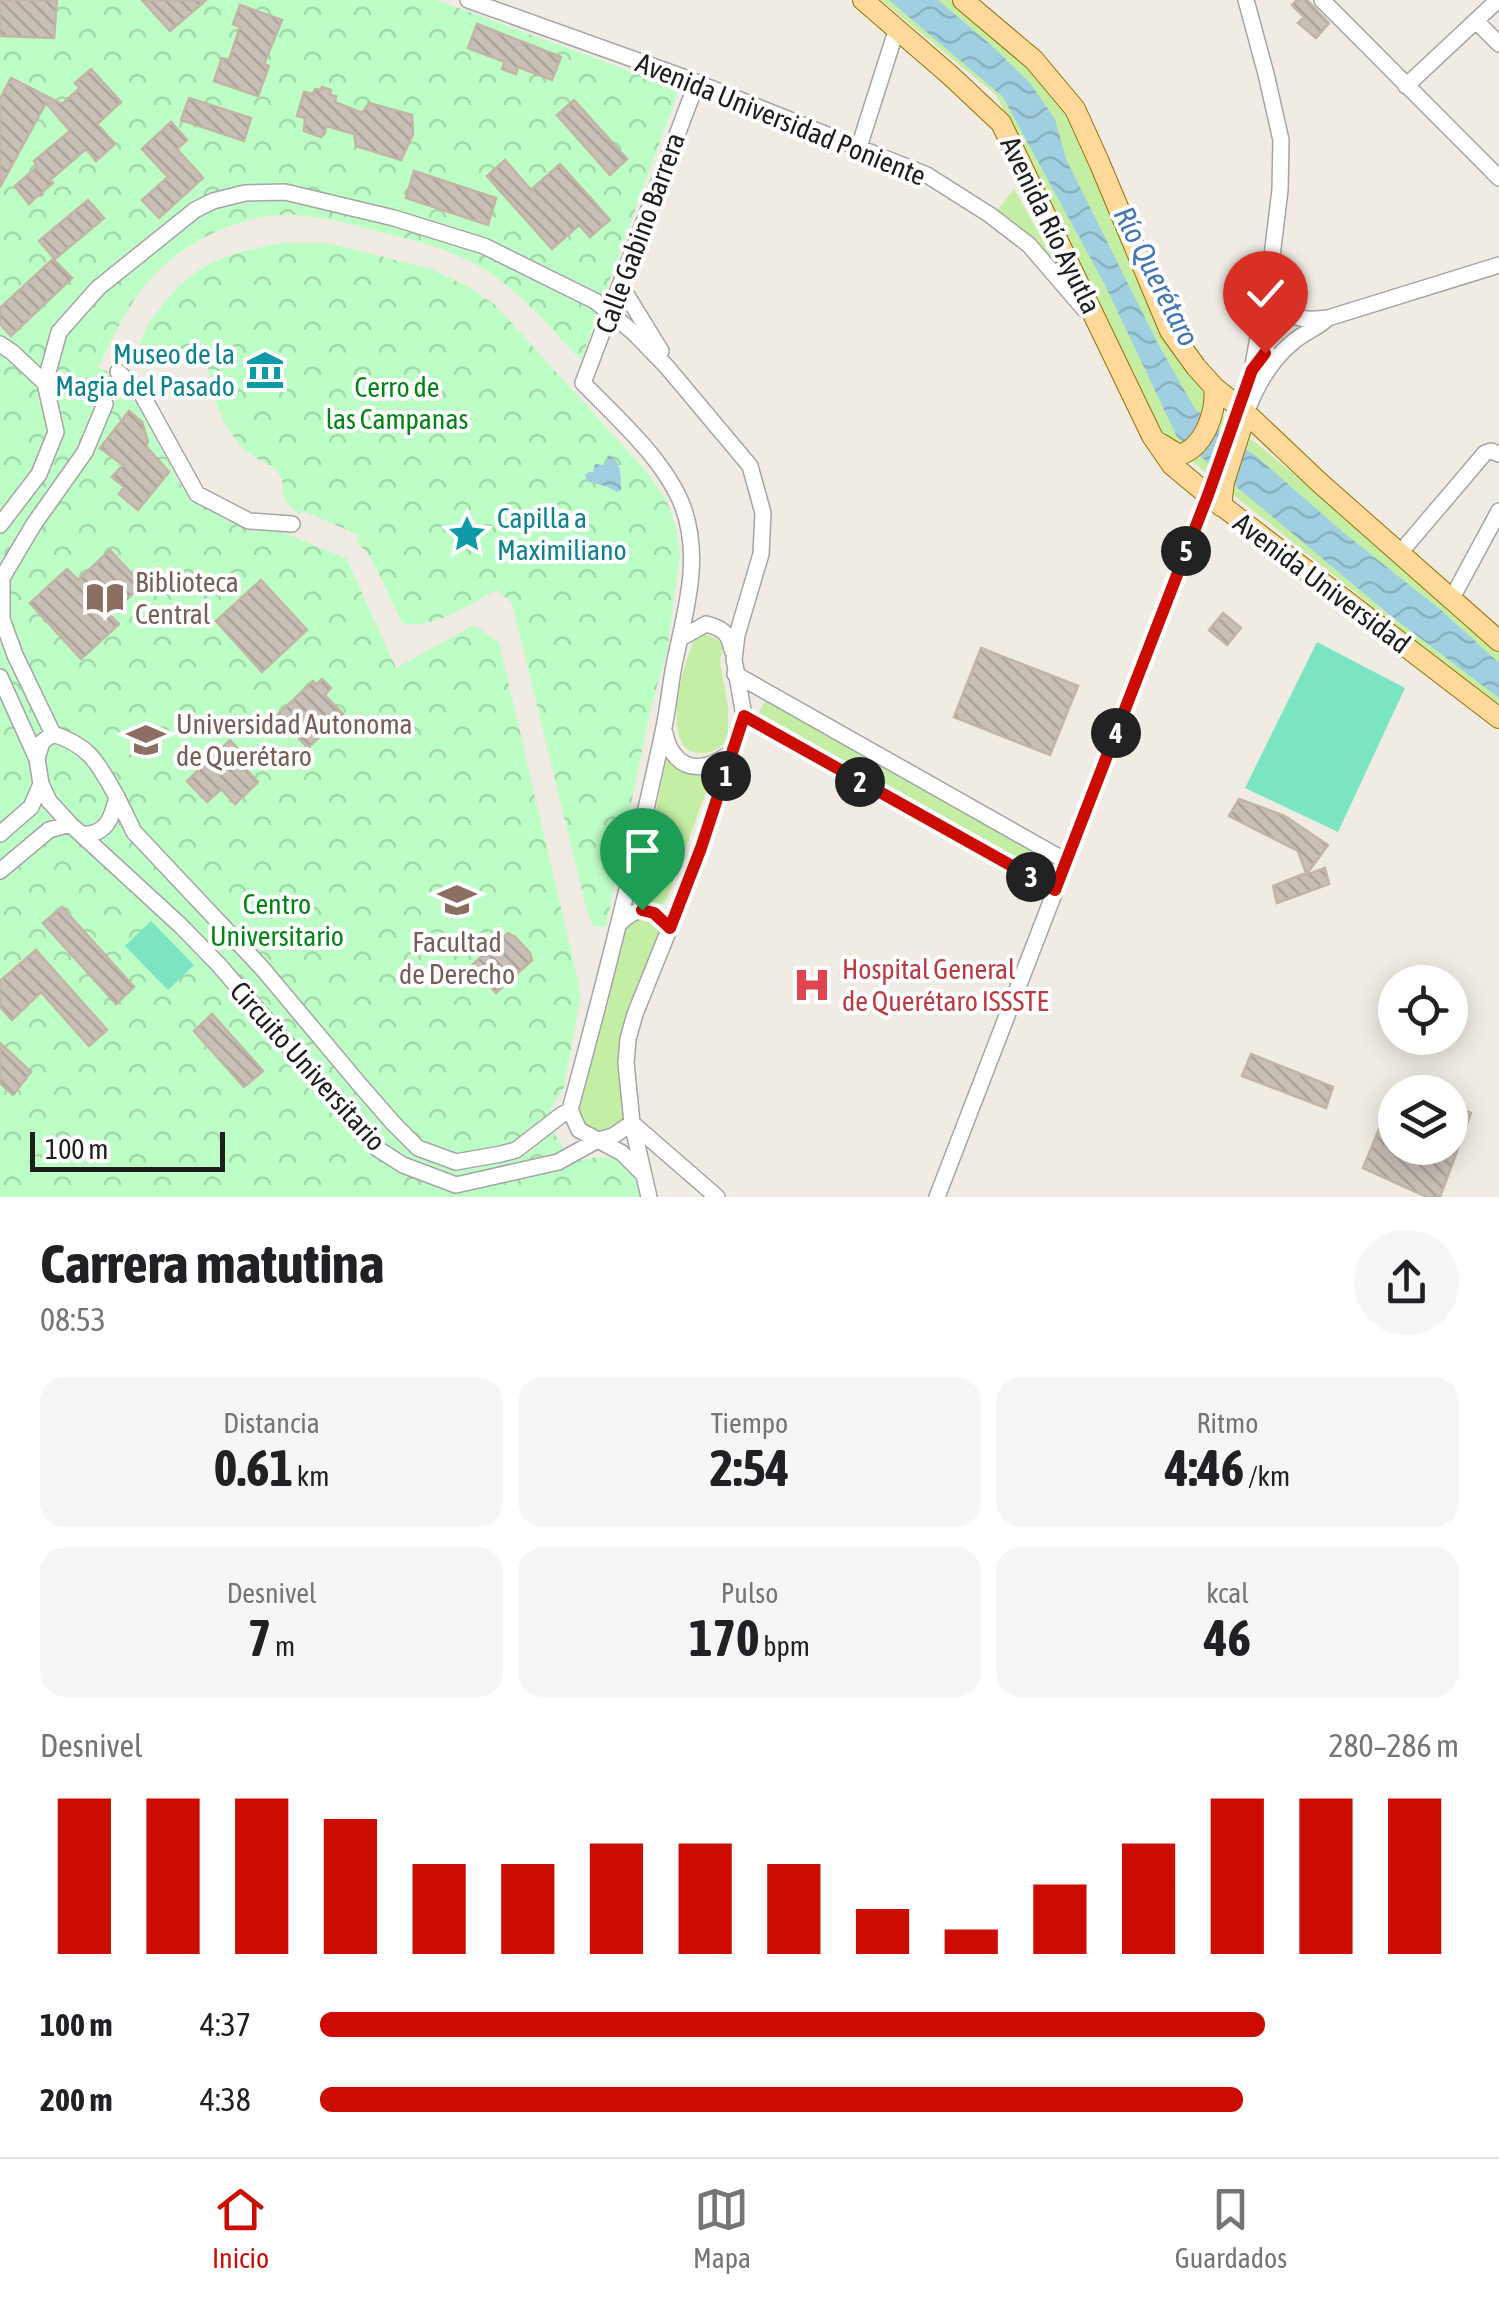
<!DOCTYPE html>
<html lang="es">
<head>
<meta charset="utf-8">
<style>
	body { margin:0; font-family:"Asap Condensed",sans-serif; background:#f6f6f6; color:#202124; height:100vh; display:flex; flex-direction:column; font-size:38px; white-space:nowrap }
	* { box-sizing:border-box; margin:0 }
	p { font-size:32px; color:#757577 }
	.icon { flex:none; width:55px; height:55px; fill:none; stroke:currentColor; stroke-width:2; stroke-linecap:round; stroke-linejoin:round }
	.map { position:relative; height:1197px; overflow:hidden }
	.sheet { display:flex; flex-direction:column; background:#fff; flex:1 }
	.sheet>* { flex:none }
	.controls { position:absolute; left:1378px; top:965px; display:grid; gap:20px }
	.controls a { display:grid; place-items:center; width:90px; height:90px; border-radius:50%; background:#fff; box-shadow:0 5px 25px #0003; font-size:50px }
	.scale { position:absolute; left:30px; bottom:25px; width:195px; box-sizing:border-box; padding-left:10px; border:5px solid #1e1e1e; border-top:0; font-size:28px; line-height:35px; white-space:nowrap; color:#1e1e1e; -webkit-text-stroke:8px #fff; paint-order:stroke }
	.pin { position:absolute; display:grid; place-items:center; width:85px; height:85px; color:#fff; margin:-102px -42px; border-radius:50% 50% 50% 0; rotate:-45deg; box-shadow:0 0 10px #0007 }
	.pin .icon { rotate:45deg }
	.km { position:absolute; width:50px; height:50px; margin:-25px; border-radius:50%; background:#222; color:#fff; font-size:28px; line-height:50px; text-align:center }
	.round { display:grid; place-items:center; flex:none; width:105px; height:105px; border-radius:52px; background:#f6f6f6 }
	.summary { display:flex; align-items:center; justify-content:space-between; height:170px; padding:0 40px }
	h1 { font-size:55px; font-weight:700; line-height:75px }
	.figures { display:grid; grid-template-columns:repeat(3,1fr); gap:15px; height:170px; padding:10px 40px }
	.figures div { display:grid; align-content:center; border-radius:25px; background:#f6f6f6; text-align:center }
	.figures b { font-size:50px; font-weight:700 }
	.figures small { font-size:28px; font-weight:400 }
	.figures p { font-size:28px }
	.chart { height:280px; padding:20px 40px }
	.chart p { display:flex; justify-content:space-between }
	.chart svg { width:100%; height:180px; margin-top:10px; stroke:#cc0c00; stroke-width:6 }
	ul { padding:0 40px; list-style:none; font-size:32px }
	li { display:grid; grid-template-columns:160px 120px 1fr; align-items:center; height:75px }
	li i { height:25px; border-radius:12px; background:#cc0c00 }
	.tabs { display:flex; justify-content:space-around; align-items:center; height:140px; border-top:2px solid #e0e0e0; background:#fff; font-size:28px; color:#757577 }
	.tabs a { display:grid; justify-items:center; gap:5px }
	.tabs .active { color:#cc0c00 }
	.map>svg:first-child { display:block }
	.grass { fill:#c5eea5 }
	.park { fill:url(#park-crowns) }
	.pitch { fill:#7be5c2 }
	.water { fill:url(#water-waves) }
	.building { fill:url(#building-back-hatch); stroke:#c3b4a5; stroke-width:2.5 }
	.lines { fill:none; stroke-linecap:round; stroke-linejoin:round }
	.minor-casing { stroke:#a5a5a5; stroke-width:18 }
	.major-casing { stroke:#986f00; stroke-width:22 }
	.minor { stroke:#fff; stroke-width:15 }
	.major { stroke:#ffd999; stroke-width:20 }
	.route-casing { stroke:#fff; stroke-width:20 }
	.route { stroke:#cc0c00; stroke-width:12 }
	.labels { text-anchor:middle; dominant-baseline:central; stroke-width:8; stroke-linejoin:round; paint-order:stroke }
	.street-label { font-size:28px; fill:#1e1e1e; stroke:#fff }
	.culture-label { font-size:28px; fill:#0d838f; stroke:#fff; text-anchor:end }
	.park-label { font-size:28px; fill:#038515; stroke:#fff }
	.education-label { font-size:28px; fill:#785e54; stroke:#fff; text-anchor:start }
	.health-label { font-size:28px; fill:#be3a42; stroke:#fff; text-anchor:start }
	.water-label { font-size:30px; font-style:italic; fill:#4376b5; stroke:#fff }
</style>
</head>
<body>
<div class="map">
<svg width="1499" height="1197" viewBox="0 0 1499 1197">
	<defs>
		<pattern id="park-crowns" width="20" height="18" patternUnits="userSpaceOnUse" patternTransform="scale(2.5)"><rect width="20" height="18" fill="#bdfdc6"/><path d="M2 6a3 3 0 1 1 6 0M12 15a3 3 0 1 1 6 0" fill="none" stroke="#a2d8aa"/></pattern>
		<pattern id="water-waves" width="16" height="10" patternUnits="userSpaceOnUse" patternTransform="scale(2.5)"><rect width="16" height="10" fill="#a0cfe1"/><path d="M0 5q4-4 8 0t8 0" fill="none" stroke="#89b1c1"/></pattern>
		<pattern id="building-back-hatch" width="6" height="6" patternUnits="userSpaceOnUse" patternTransform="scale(2.5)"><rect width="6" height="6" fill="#c8bfb6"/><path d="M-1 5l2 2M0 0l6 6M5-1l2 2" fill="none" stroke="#aba49c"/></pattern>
	</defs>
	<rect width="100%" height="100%" fill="#f0ece3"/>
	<path class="grass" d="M881,0H960L1070,109L1162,328L1216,410L1342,514L1499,651V708L1163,438L996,95Z
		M1014,189L1058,267L996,212Z
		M705,634L715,638L723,645L720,661L728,708V740C719,748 713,753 701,753C657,754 684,658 696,637Z
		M765,701L1062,863L1051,883L755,720Z
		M667,755L698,775L714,770L667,899L663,904H656L642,898L640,892Z
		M630,912L670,928L628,1039L632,1123L596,1141L570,1110Z"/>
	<path class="park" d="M0,0H437L679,89L581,360C553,331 526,298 493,275C460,251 419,242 380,232C352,224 326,217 297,215C238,212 173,246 139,293C122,316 111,342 98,367L120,377L128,396H139L145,419L181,485L201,504L254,532L260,523L346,558L396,668L474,625L499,642L578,981L580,999L564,1087L545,1120L574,1163C609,1149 632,1160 641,1197H0Z
		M281,243H328L431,269L467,286L494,304L509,320L646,471L666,499L677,531L680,554L667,651L651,707L606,927L593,926L587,911L512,603L497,590C468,604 434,630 402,623C392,603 373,553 357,543L359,535L303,511L299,515C295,510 286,503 284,497C281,488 285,482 279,474C273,465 261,462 253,456C224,435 212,399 208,365L194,356H137C140,337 149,322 161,307C194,262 229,253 281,243Z"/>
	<path class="pitch" d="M1317,642L1405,688L1338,832L1245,788Z
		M151,921L194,965L168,990L125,946Z"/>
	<path class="water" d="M889,0H938L992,46L1030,83L1055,119L1066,159L1157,342L1195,409L1228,437L1256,456L1344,533L1442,611L1499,663V698L1391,616L1177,437L1105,285L1003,97Z
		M608,455C622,461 621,477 621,490L617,492L608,487L587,481L585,475L589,472H593L595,464L606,465Z"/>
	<path class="building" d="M0,0H57L54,38L0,36Z
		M142,0H206L170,31Z
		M1297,0H1307L1329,23L1316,38L1298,23L1304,17L1292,5Z
		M240,5L282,20L264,64L269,66L258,96L214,81L222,58L229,60L240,27L233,24Z
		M477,24L561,57L552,80L518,67L516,74L502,69L505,62L468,48Z
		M91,69L121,102L97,124L115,144L96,161L86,149L50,180L53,183L43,191L42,195L37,196L29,204L15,186L37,167L34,161L70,131L46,103L0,187V99L11,78L62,104L80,88L75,83Z
		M322,87L331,90L330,95L336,96L335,102L362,113L369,103L412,115L413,134L401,160L356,146L354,134L326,126L325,133L321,137L304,131L305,118L297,116L304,92L313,94L315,89L321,90Z
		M189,98L251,118L244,141L181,120Z
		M574,100L627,159L610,175L557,115Z
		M171,122L187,140L177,149L203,178L159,218L142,200L168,177L142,149Z
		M505,160L531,190L560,164L610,220L590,237L579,225L552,249L487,176Z
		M414,171L496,198L488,225L406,198Z
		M88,200L104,218L55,259L39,241Z
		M53,259L72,278L11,336L0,324V308Z
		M129,411L142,422L148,442L146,446L169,472L138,510L119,494L124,487L112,477L123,465L100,448Z
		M110,550L142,585L110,615L119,624L81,659L30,603L67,569L78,580Z
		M261,580L307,630L262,672L216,621Z
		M1223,613L1241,628L1227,645L1209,630Z
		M981,648L1078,686L1050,755L954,717Z
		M322,679L331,688L325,695L343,714L308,748L277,715L313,681L316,685Z
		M230,740L250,761L243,766L258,782L235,804L221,789L207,802L187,781Z
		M1239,799L1285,816L1328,845L1306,875L1325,868L1329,884L1277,903L1273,886L1306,873L1298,851L1229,816Z
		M62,907L134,987L116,1004L43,923Z
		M508,933L515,937L530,953L532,960L496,993L472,965Z
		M36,950L107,1030L89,1046L41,992L12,1020L0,1007V981Z
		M212,1014L263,1071L244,1087L194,1031Z
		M0,1043L31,1072L13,1095L0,1083Z
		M1251,1054L1333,1087L1326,1108L1242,1076Z
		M1395,1090V1148H1450V1104L1471,1113L1440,1197H1427L1363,1168Z"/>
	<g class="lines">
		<g class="minor-casing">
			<path id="minor" d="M468,0L683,77L927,175L990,215L1029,245L1084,309
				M1322,0L1499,178
				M1477,22L1499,44
				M1406,86L1498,0
				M859,147L897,28
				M1271,281L1278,309C1296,319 1307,321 1328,318
				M621,286L661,351
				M0,344L12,352L45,383L94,388L105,404L85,452L34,524L2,578V619L15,655L53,734
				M118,372L140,391L197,494L249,521L292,524
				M1247,411C1257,384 1271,360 1293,342C1305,332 1316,329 1328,318L1499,265
				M0,525L39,474L56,432L45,383L59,332L98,288L195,210L213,201L245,193L285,192L394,218L484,246L595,301L611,314L634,333L667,367L750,466L763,513L761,554L737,635L734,659L744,716L693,870L635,1014L628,1039L626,1063L632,1123L649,1197
				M1399,554L1485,453L1491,451L1499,454
				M1451,600L1499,511
				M681,638L706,624C722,628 729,633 732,650
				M735,674L1066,861
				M0,677L37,759
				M744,716L1055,890
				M665,733C668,751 681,770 703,766C714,765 724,757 733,752
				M117,797L134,832L262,968L360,1085L394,1124L418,1148L456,1162L501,1154L516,1150L560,1116L570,1110
				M0,834L31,807L41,784
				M81,834C106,836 112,818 117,797C98,764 91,746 53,734L42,742L37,759L41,784L49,801L70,824L181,926L218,964L378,1149L403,1165L456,1185L558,1162L596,1141L613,1136L632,1123
				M0,871L49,830L70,824
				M620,923C639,903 652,910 670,928
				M633,1124L717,1197
				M643,1174L622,1153L579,1130L570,1110C604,985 636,859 663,732C668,710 670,687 674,665C685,612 702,560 683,507C665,460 618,419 583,383L697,82
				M937,1197L1208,495L1252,370L1270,273L1280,190L1281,140L1266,74L1246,0"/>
		</g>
		<g class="major-casing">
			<path id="major" d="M863,0L951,76L1001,123L1152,436L1172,465L1208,495L1499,718
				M963,0L1034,60L1075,109L1099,162L1170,331L1196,367L1214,387L1246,413L1320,483L1499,641
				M1161,444L1179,455C1204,448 1217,412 1214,387
				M1221,506L1224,482L1246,413"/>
		</g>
		<use href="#minor" class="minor"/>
		<use href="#major" class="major"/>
	</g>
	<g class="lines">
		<g class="route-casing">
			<path id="route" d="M642,910L654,913L670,928L701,848L744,716L1055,890L1208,495L1252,370L1265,353"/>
		</g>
		<use href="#route" class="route"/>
	</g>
	<defs>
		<g id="museum-bare" transform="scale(3)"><path d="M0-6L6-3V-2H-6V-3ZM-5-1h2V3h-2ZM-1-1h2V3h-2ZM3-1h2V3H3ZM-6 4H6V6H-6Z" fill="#0f9aa8" stroke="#fff" stroke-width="2.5" paint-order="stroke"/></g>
		<g id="sight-bare" transform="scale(3)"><path d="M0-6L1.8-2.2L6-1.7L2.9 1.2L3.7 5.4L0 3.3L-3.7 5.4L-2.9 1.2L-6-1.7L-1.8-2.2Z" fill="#0f9aa8" stroke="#fff" stroke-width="2.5" paint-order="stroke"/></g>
		<g id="library-bare" transform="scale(3)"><path d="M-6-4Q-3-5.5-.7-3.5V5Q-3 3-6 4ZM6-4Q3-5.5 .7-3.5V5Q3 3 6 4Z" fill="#8d6e63" stroke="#fff" stroke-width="2.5" paint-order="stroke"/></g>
		<g id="university-bare" transform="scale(3)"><path d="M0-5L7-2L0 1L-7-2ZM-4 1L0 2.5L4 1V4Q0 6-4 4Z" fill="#8d6e63" stroke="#fff" stroke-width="2.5" paint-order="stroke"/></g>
		<g id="school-bare" transform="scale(3)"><path d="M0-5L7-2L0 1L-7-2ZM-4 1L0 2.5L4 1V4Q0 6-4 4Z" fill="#8d6e63" stroke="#fff" stroke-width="2.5" paint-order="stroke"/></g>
		<g id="hospital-bare" transform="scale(3)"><path d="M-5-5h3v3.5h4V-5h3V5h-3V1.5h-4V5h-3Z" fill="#e0444e" stroke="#fff" stroke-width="2.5" paint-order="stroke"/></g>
	</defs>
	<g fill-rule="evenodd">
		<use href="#museum-bare" x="265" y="370"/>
		<use href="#sight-bare" x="467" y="534"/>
		<use href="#library-bare" x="105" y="598"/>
		<use href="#university-bare" x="146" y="740"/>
		<use href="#school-bare" x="457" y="900"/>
		<use href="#hospital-bare" x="812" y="985"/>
	</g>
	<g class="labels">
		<g class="street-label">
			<text transform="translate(781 119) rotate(22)">Avenida Universidad Poniente</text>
			<text transform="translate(1051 225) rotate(64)">Avenida Río Ayutla</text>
			<text transform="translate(640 233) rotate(-70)">Calle Gabino Barrera</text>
			<text transform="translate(1322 583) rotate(37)">Avenida Universidad</text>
			<text transform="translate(308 1066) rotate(48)">Circuito Universitario</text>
		</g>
		<g class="culture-label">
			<text x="235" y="354">Museo de la<tspan x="235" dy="32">Magia del Pasado</tspan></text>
			<text x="497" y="518" text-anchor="start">Capilla a<tspan x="497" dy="32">Maximiliano</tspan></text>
		</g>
		<g class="park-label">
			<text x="397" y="387">Cerro de<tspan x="397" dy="32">las Campanas</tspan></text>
			<text x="277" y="904">Centro<tspan x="277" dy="32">Universitario</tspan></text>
		</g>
		<g class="education-label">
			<text x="135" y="582">Biblioteca<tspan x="135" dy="32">Central</tspan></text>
			<text x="176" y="724">Universidad Autonoma<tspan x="176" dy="32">de Querétaro</tspan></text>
			<text x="457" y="942" text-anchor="middle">Facultad<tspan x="457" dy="32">de Derecho</tspan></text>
		</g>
		<g class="health-label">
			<text x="842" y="969">Hospital General<tspan x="842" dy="32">de Querétaro ISSSTE</tspan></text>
		</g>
		<g class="water-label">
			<text transform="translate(1157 276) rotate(63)">Río Querétaro</text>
		</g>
	</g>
</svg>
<div class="controls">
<a><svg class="icon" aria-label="locate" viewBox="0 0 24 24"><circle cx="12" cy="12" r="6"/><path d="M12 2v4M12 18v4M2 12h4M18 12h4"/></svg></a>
<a><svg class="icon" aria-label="layers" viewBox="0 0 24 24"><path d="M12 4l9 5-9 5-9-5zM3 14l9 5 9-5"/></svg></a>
</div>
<div class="scale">100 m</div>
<div class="pin" style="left:642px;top:910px;background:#1e9e55"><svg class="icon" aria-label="arrive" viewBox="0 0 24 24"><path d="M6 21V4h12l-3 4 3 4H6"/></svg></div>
<div class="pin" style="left:1265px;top:353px;background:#d93025"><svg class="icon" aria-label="check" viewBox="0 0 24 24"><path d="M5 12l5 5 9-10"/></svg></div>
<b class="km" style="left:726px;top:776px">1</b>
<b class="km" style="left:860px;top:782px">2</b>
<b class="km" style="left:1031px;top:877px">3</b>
<b class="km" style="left:1116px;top:733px">4</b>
<b class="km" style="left:1186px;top:551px">5</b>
</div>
<section class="sheet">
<div class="summary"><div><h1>Carrera matutina</h1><p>08:53</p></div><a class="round"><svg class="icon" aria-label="share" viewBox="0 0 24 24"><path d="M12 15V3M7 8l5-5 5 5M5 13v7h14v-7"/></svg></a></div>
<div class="figures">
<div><p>Distancia</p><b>0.61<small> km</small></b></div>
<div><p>Tiempo</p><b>2:54</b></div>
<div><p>Ritmo</p><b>4:46<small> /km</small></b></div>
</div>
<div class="figures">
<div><p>Desnivel</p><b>7<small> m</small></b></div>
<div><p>Pulso</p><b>170<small> bpm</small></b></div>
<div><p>kcal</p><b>46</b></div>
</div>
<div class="chart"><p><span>Desnivel</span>280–286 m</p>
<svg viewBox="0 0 160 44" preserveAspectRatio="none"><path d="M5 44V6M15 44V6M25 44V6M35 44V11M45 44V22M55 44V22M65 44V17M75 44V17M85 44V22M95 44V33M105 44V38M115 44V27M125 44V17M135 44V6M145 44V6M155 44V6"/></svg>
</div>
<ul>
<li><b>100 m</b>4:37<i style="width:83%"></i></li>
<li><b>200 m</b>4:38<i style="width:81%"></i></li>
</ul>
</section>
<nav class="tabs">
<a class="active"><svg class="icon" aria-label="home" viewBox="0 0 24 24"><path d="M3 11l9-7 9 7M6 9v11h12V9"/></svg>Inicio</a>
<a><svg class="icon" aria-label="map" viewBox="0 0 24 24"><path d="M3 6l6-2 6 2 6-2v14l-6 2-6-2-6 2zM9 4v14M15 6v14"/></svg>Mapa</a>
<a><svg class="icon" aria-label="saved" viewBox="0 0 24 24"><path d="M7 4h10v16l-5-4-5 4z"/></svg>Guardados</a>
</nav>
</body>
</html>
